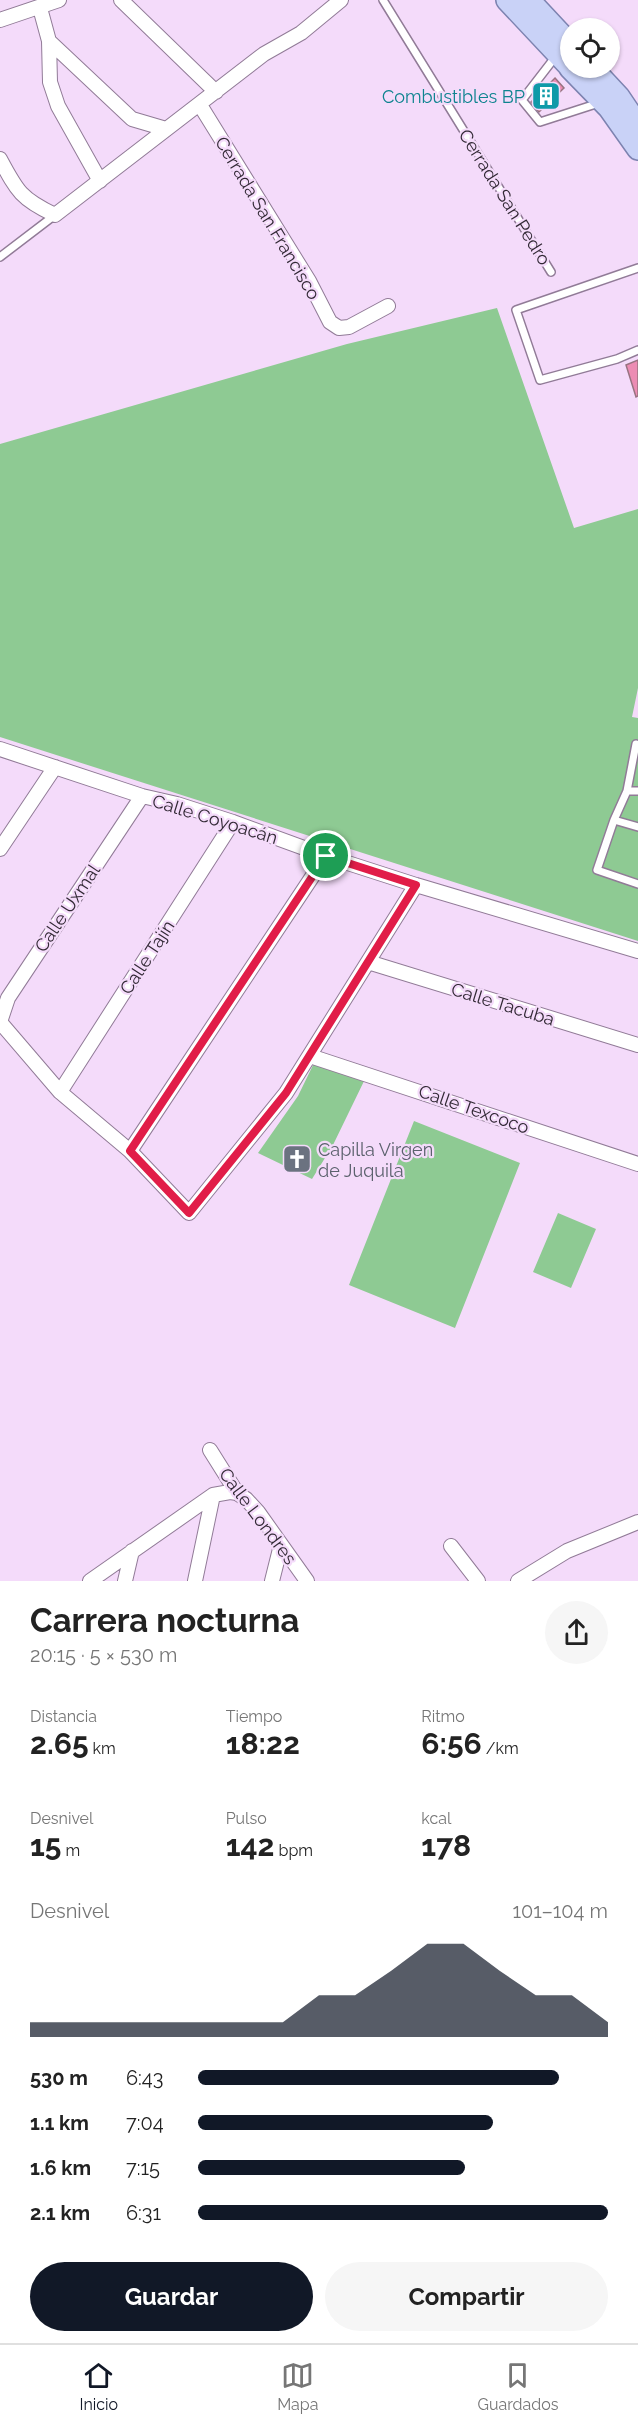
<!DOCTYPE html>
<html lang="es">
<head>
<meta charset="utf-8">
<style>
	body { margin:0; font-family:Raleway,sans-serif; background:#f6f6f6; color:#222; height:100vh; display:flex; flex-direction:column; font-size:22px; white-space:nowrap }
	* { box-sizing:border-box; margin:0 }
	p { font-size:20px; color:#767676 }
	.icon { flex:none; width:33px; height:33px; fill:none; stroke:currentColor; stroke-width:2; stroke-linecap:round; stroke-linejoin:round }
	.map { position:relative; height:1581px; overflow:hidden }
	.drawer { display:flex; flex-direction:column; background:#fff; flex:1 }
	.drawer>* { flex:none }
	.controls { position:absolute; left:560px; top:18px; display:grid; gap:12px }
	.controls a { display:grid; place-items:center; width:60px; height:60px; border-radius:50%; background:#fff; box-shadow:0 2px 4px #0004; font-size:30px }
	.pin { position:absolute; display:grid; place-items:center; width:51px; height:51px; color:#fff; margin:-26px; border:3px solid #fff; border-radius:50%; box-shadow:0 2px 6px #0007 }
	.round { display:grid; place-items:center; flex:none; width:63px; height:63px; border-radius:32px; background:#f6f6f6 }
	.head { display:flex; align-items:center; justify-content:space-between; height:102px; padding:0 30px }
	h1 { font-size:33px; font-weight:700; line-height:45px }
	.figures { display:grid; grid-template-columns:repeat(3,1fr); gap:9px; height:102px; padding:6px 30px }
	.figures div { display:grid; align-content:center }
	.figures b { font-size:30px; font-weight:700 }
	.figures small { font-size:16px; font-weight:400 }
	.figures p { font-size:16px }
	.chart { height:168px; padding:12px 30px }
	.chart p { display:flex; justify-content:space-between }
	.chart svg { width:100%; height:108px; margin-top:6px; fill:#111827; opacity:.7 }
	.primary-button { display:flex; gap:12px; margin-top:auto; padding:12px 30px }
	.primary-button a { flex:1; height:69px; border-radius:36px; background:#111827; color:#fff; font-size:24px; font-weight:700; line-height:69px; text-align:center }
	.primary-button a+a { background:#f6f6f6; color:#222 }
	ul { padding:0 30px; list-style:none; font-size:20px }
	li { display:grid; grid-template-columns:96px 72px 1fr; align-items:center; height:45px }
	li i { height:15px; border-radius:8px; background:#111827 }
	.tabs { display:flex; justify-content:space-around; align-items:center; height:84px; border-top:2px solid #e0e0e0; background:#fff; font-size:16px; color:#767676 }
	.tabs a { display:grid; justify-items:center; gap:3px }
	.tabs .active { color:#111827 }
	.map>svg:first-child { display:block }
	.green { fill:#8eca93 }
	.building { fill:#ec8cb3; stroke:#987381; stroke-width:1.5 }
	.lines { fill:none; stroke-linecap:round; stroke-linejoin:round }
	.service-casing { stroke:#917b97; stroke-width:10 }
	.minor-casing { stroke:#917b97; stroke-width:16 }
	.primary-casing { stroke:#7d83b0; stroke-width:24 }
	.service { stroke:#fff; stroke-width:7 }
	.minor { stroke:#fff; stroke-width:14 }
	.primary { stroke:#c9d2f7; stroke-width:21 }
	.route-casing { stroke:#fff; stroke-width:12 }
	.route { stroke:#e11d48; stroke-width:8 }
	.labels { text-anchor:middle; dominant-baseline:central; stroke-width:4.5; stroke-linejoin:round; paint-order:stroke }
	.culture-label { font-size:18px; fill:#0d838f; stroke:#f4dbfa; text-anchor:end }
	.street-label { font-size:18px; fill:#322935; stroke:#f4dbfa }
	.worship-label { font-size:18px; fill:#5b616d; stroke:#f4dbfa; text-anchor:start }
</style>
</head>
<body>
<div class="map">
<svg width="638" height="1581" viewBox="0 0 638 1581">
	<rect width="100%" height="100%" fill="#f4dbfa"/>
	<path class="green" d="M497,308L574,528L638,509V688L632,717L638,718V941L0,737V444L347,344Z
		M315,1061L366,1077L333,1145L312,1179L258,1153L298,1096Z
		M414,1121L520,1163L455,1328L349,1285Z
		M558,1213L596,1229L571,1288L533,1272Z"/>
	<path class="building" d="M555,78L564,88L539,112L531,102Z
		M638,360V396L636,397L626,365Z
		M293,1151L307,1159L302,1167L288,1160Z"/>
	<g class="lines">
		<g class="service-casing">
			<path id="service" d="M383,0L551,272
				M556,56L522,100L540,122L599,103
				M0,257L55,215
				M638,268L516,310L540,380L617,359L638,350
				M636,744L627,791L614,820L638,827
				M627,791H638
				M614,820L597,870L638,884"/>
		</g>
		<g class="minor-casing">
			<path id="minor" d="M121,0L216,92
				M40,8L49,41L132,119L166,129
				M0,20L59,0
				M49,41L50,82L58,106L100,181
				M200,105L309,281L330,322L339,328L349,327L388,306
				M0,159C17,191 21,199 55,215L264,54L301,33L341,0
				M0,749L142,796L177,804L233,822L326,856L416,885L638,951
				M0,849L55,767
				M368,962L638,1045
				M0,1022L60,1092L130,1151L189,1213L286,1093L416,885
				M0,1022L8,998L142,796
				M310,1056L638,1164
				M60,1092L233,822
				M130,1151L326,856
				M210,1450L237,1493L246,1499L258,1512L307,1581
				M451,1546L478,1581
				M90,1581L213,1495L230,1492L237,1493
				M125,1581L132,1551
				M195,1581L213,1495
				M272,1581L281,1545
				M518,1581L567,1551L638,1522"/>
		</g>
		<g class="primary-casing">
			<path id="primary" d="M507,0L570,67
				M529,0L570,44
				M570,68L609,108L638,149
				M592,68L619,97L638,125"/>
		</g>
		<use href="#service" class="service"/>
		<use href="#minor" class="minor"/>
		<use href="#primary" class="primary"/>
	</g>
	<g class="lines">
		<g class="route-casing">
			<path id="route" d="M326,856L416,885L286,1093L189,1213L130,1151Z"/>
		</g>
		<use href="#route" class="route"/>
	</g>
	<defs>
		<g id="building-square" transform="scale(1.5)"><rect x="-9" y="-9" width="18" height="18" rx="4" fill="#0f9aa8" stroke="#f4dbfa"/><path d="M-4-6H4V6H1V3H-1V6H-4ZM-2.5-4.3h1.7v1.8h-1.7ZM.8-4.3h1.7v1.8H.8ZM-2.5-1h1.7V.8h-1.7ZM.8-1h1.7V.8H.8Z" fill="#fff"/></g>
		<g id="church-square" transform="scale(1.5)"><rect x="-9" y="-9" width="18" height="18" rx="4" fill="#6b7280" stroke="#f4dbfa"/><path d="M-1.2-6h2.4v3.5h3.3v2.4h-3.3V6h-2.4V-.1h-3.3v-2.4h3.3Z" fill="#fff"/></g>
	</defs>
	<g fill-rule="evenodd">
		<use href="#building-square" x="546" y="96"/>
		<use href="#church-square" x="297" y="1159"/>
	</g>
	<g class="labels">
		<g class="culture-label">
			<text x="525" y="96">Combustibles BP</text>
		</g>
		<g class="street-label">
			<text transform="translate(505 197) rotate(58)">Cerrada San Pedro</text>
			<text transform="translate(268 218) rotate(59)">Cerrada San Francisco</text>
			<text transform="translate(215 819) rotate(17)">Calle Coyoacán</text>
			<text transform="translate(67 908) rotate(-56)">Calle Uxmal</text>
			<text transform="translate(147 957) rotate(-57)">Calle Tajín</text>
			<text transform="translate(503 1004) rotate(17)">Calle Tacuba</text>
			<text transform="translate(474 1109) rotate(19)">Calle Texcoco</text>
			<text transform="translate(258 1516) rotate(53)">Calle Londres</text>
		</g>
		<g class="worship-label">
			<text x="318" y="1149">Capilla Virgen<tspan x="318" dy="21">de Juquila</tspan></text>
		</g>
	</g>
</svg>
<div class="controls">
<a><svg class="icon" aria-label="locate" viewBox="0 0 24 24"><circle cx="12" cy="12" r="6"/><path d="M12 2v4M12 18v4M2 12h4M18 12h4"/></svg></a>
</div>
<div class="pin" style="left:326px;top:856px;background:#1e9e55"><svg class="icon" aria-label="arrive" viewBox="0 0 24 24"><path d="M6 21V4h12l-3 4 3 4H6"/></svg></div>
</div>
<section class="drawer">
<div class="head"><div><h1>Carrera nocturna</h1><p>20:15 · 5 × 530 m</p></div><a class="round"><svg class="icon" aria-label="share" viewBox="0 0 24 24"><path d="M12 15V3M7 8l5-5 5 5M5 13v7h14v-7"/></svg></a></div>
<div class="figures">
<div><p>Distancia</p><b>2.65<small> km</small></b></div>
<div><p>Tiempo</p><b>18:22</b></div>
<div><p>Ritmo</p><b>6:56<small> /km</small></b></div>
</div>
<div class="figures">
<div><p>Desnivel</p><b>15<small> m</small></b></div>
<div><p>Pulso</p><b>142<small> bpm</small></b></div>
<div><p>kcal</p><b>178</b></div>
</div>
<div class="chart"><p><span>Desnivel</span>101–104 m</p>
<svg viewBox="0 0 160 44" preserveAspectRatio="none"><path d="M0 44V38L10 38L20 38L30 38L40 38L50 38L60 38L70 38L80 27L90 27L100 17L110 6L120 6L130 17L140 27L150 27L160 38V44z"/></svg>
</div>
<ul>
<li><b>530 m</b>6:43<i style="width:88%"></i></li>
<li><b>1.1 km</b>7:04<i style="width:72%"></i></li>
<li><b>1.6 km</b>7:15<i style="width:65%"></i></li>
<li><b>2.1 km</b>6:31<i style="width:100%"></i></li>
</ul>
<div class="primary-button"><a>Guardar</a><a>Compartir</a></div>
</section>
<nav class="tabs">
<a class="active"><svg class="icon" aria-label="home" viewBox="0 0 24 24"><path d="M3 11l9-7 9 7M6 9v11h12V9"/></svg>Inicio</a>
<a><svg class="icon" aria-label="map" viewBox="0 0 24 24"><path d="M3 6l6-2 6 2 6-2v14l-6 2-6-2-6 2zM9 4v14M15 6v14"/></svg>Mapa</a>
<a><svg class="icon" aria-label="saved" viewBox="0 0 24 24"><path d="M7 4h10v16l-5-4-5 4z"/></svg>Guardados</a>
</nav>
</body>
</html>
